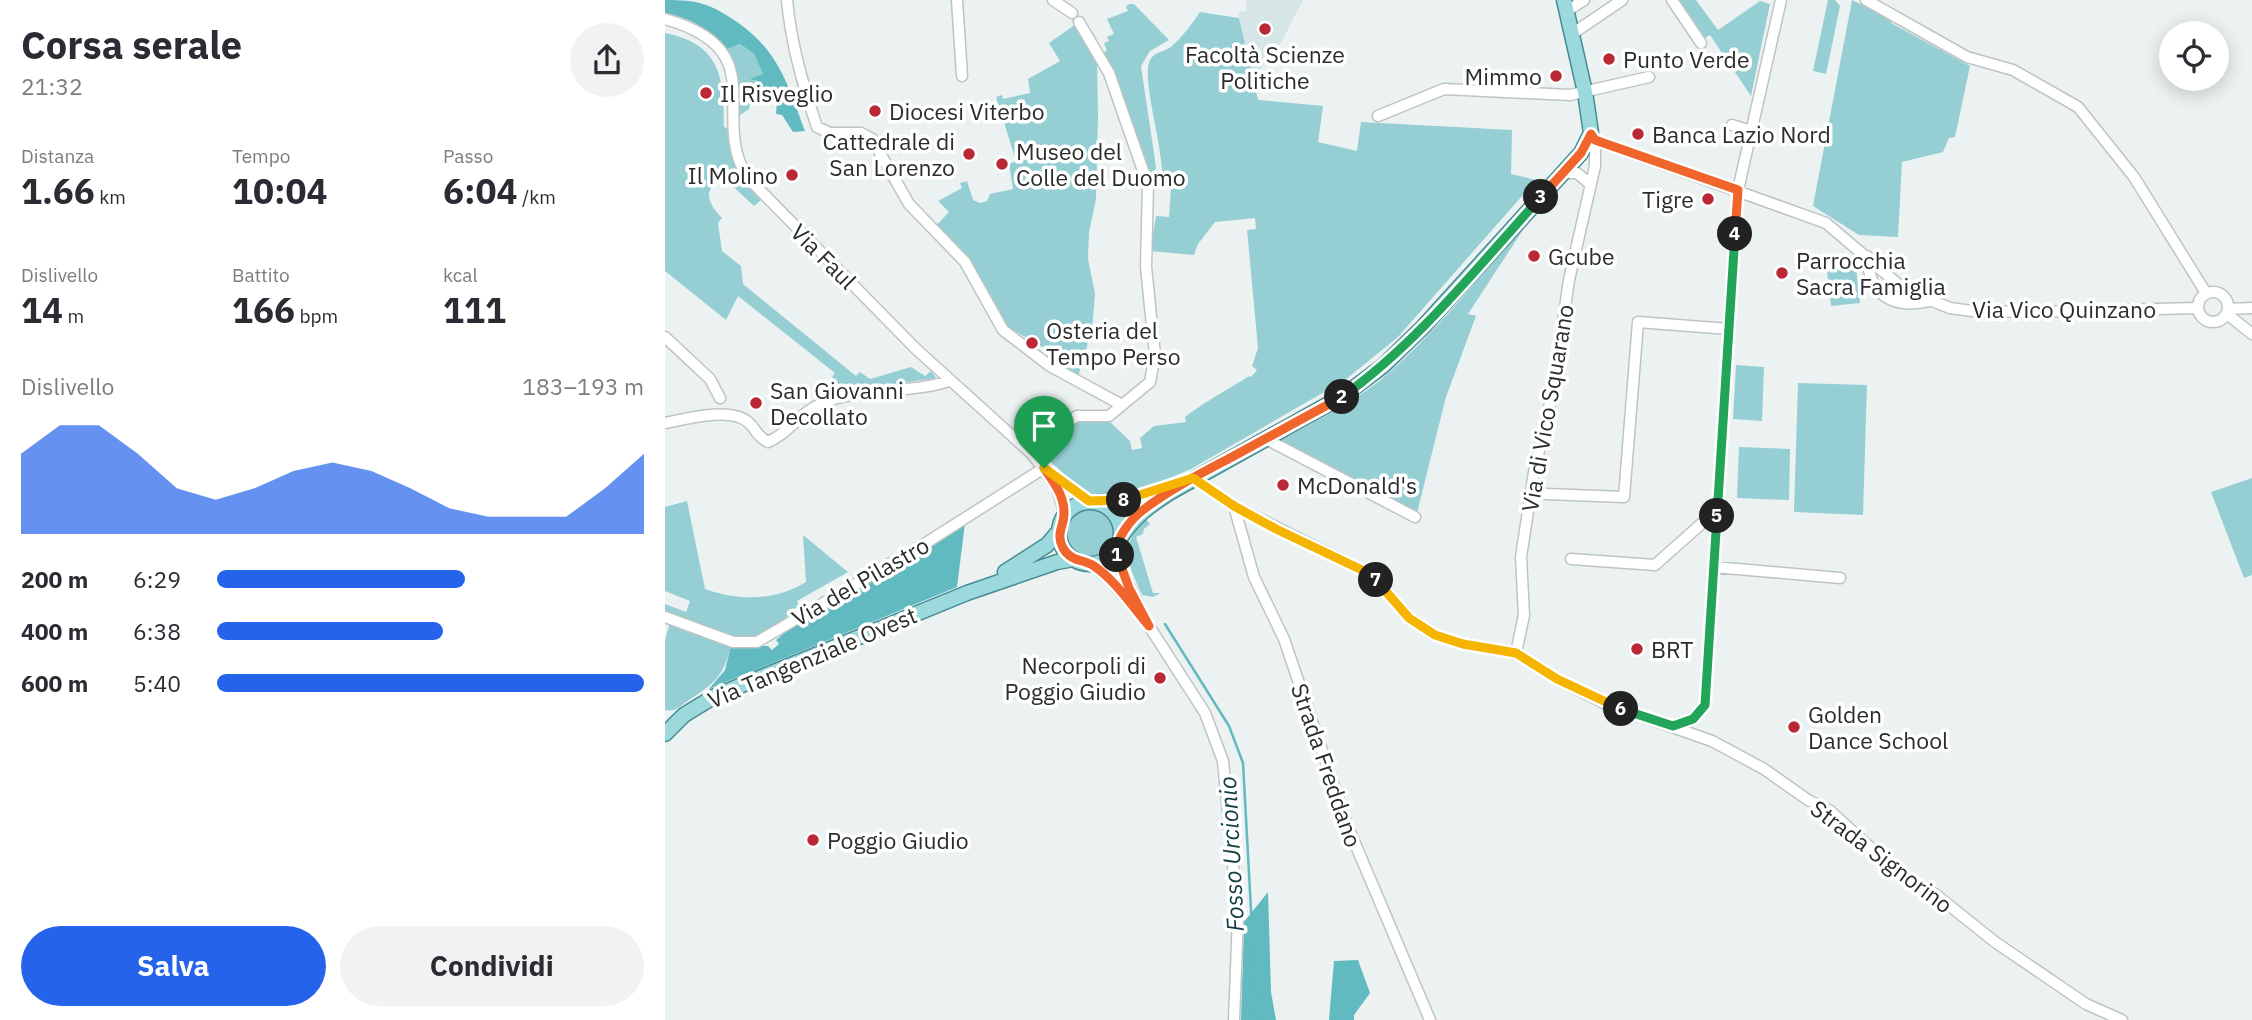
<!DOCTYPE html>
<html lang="it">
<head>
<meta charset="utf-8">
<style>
	body { margin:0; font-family:"IBM Plex Sans",sans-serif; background:#f2f2f3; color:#2b2b33; height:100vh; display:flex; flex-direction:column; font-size:26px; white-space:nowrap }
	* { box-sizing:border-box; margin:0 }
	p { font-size:23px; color:#7c7c81 }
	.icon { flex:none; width:38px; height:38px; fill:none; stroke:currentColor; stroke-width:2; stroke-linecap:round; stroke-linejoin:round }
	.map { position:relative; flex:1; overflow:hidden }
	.details { display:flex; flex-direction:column; background:#fff; width:665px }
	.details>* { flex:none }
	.tools { position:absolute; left:1494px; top:21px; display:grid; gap:14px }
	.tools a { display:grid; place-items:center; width:70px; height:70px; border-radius:50%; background:#fff; box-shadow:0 4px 18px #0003; font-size:35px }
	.pin { position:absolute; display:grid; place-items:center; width:60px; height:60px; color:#fff; margin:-72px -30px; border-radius:50% 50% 50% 0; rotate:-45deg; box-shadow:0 0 7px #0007 }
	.pin .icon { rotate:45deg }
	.km { position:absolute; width:35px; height:35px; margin:-18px; border-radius:50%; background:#222; color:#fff; font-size:19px; line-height:35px; text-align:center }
	.round { display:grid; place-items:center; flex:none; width:74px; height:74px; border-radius:37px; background:#f2f2f3 }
	.head { display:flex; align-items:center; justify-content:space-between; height:119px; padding:0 21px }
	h1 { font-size:38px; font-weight:800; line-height:52px }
	.stats { display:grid; grid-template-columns:repeat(3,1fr); gap:10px; height:119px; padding:7px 21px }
	.stats div { display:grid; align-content:center }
	.stats b { font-size:35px; font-weight:800 }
	.stats small { font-size:19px; font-weight:400 }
	.stats p { font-size:19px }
	.chart { height:196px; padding:14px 21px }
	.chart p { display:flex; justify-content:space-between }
	.chart svg { width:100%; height:126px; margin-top:7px; fill:#2563eb; opacity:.7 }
	.primary-button { display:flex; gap:14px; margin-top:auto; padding:14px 21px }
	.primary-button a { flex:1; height:80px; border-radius:42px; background:#2563eb; color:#fff; font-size:28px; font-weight:800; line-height:80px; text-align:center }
	.primary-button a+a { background:#f2f2f3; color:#2b2b33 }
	ul { padding:0 21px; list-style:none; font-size:23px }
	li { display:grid; grid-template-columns:112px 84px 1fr; align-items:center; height:52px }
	li i { height:18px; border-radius:9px; background:#2563eb }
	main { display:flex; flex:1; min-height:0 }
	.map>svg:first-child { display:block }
	.built { fill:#d6e5e6 }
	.green { fill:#95cfd4 }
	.forest { fill:#62bac1 }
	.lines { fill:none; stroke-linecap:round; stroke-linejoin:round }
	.stream { stroke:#62bac1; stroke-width:2.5 }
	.minor-casing { stroke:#bec4c4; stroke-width:13 }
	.major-casing { stroke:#498c91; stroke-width:17 }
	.minor { stroke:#fff; stroke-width:10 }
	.major { stroke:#9bd9dd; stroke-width:14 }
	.split-1-casing { stroke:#fff; stroke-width:14 }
	.split-2-casing { stroke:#fff; stroke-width:14 }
	.split-3-casing { stroke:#fff; stroke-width:14 }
	.split-4-casing { stroke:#fff; stroke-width:14 }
	.split-5-casing { stroke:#fff; stroke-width:14 }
	.split-6-casing { stroke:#fff; stroke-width:14 }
	.split-7-casing { stroke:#fff; stroke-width:14 }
	.split-8-casing { stroke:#fff; stroke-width:14 }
	.split-9-casing { stroke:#fff; stroke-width:14 }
	.split-1 { stroke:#f0652b; stroke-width:9 }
	.split-2 { stroke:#f0652b; stroke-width:9 }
	.split-3 { stroke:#22a559; stroke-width:9 }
	.split-4 { stroke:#f0652b; stroke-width:9 }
	.split-5 { stroke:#22a559; stroke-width:9 }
	.split-6 { stroke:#22a559; stroke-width:9 }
	.split-7 { stroke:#f5b400; stroke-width:9 }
	.split-8 { stroke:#f5b400; stroke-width:9 }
	.split-9 { stroke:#f5b400; stroke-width:9 }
	.poi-dot { fill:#b92834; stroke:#fff; stroke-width:2.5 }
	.labels { text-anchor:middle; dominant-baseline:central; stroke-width:7; stroke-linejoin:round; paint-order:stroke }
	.poi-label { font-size:23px; fill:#2b2d2d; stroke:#fff; text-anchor:start }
	.street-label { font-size:23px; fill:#2b2d2d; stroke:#fff }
	.water-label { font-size:24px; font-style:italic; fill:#123c3f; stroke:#fff }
</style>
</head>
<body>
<main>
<section class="details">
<div class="head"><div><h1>Corsa serale</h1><p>21:32</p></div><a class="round"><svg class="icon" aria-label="share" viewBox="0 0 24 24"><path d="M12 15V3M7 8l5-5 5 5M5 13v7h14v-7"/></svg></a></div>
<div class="stats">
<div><p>Distanza</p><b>1.66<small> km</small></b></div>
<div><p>Tempo</p><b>10:04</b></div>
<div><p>Passo</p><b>6:04<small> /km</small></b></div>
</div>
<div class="stats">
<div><p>Dislivello</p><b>14<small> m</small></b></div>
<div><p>Battito</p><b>166<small> bpm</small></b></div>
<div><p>kcal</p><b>111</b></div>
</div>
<div class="chart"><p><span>Dislivello</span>183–193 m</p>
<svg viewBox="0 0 160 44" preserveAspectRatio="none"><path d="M0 44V16L10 6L20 6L30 16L40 28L50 32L60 28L70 22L80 19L90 22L100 28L110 35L120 38L130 38L140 38L150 28L160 16V44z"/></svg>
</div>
<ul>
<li><b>200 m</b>6:29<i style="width:58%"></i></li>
<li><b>400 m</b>6:38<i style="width:53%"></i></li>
<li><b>600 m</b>5:40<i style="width:100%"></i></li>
</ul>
<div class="primary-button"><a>Salva</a><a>Condividi</a></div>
</section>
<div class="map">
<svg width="1587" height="1020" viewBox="0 0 1587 1020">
	<rect width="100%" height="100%" fill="#ecf2f2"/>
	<path class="built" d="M581,0H638L618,39L589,78L582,60L573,12L581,11Z"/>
	<path class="green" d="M1012,0H1031L1053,30L1095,1L1105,4L1086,96L1045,35L1038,39Z
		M1163,0H1170L1175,6L1161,74L1148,71Z
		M1187,0L1226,19V23L1305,66L1290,137L1284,138L1278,152L1237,162L1233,237L1194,235L1148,206Z
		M465,4H469L504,40L485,51L476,66L491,167L488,181L438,52L442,51L439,43L444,41L442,37L449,34L442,19L463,11L461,6Z
		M535,12L574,18L593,100L658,106L653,142L692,151L696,122L847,130L846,174L871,180L733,337L680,380L526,469L470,493L432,496L412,486L372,449L416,420L444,421L465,441L467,450L477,448L475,438L489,426L521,422L520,417C541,401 562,390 584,376L586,377L592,370L587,366L593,348L582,230L591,229L590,218L550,222L533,244L529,255L485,251L491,216L504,217L506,188L497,184C501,155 475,78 485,60C490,51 500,52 507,46C518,36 527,24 535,12Z
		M411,24L432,56L433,117L431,199L424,232L423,259L430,294L427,329L413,377L386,363L391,355L341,326L270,227L284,212L273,201L297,188L295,183L302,181L308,200L315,203L322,201L325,194L348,189L344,164L351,161L331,97L337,95L338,99L365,93L363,79L395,61L384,43Z
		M0,33C56,44 59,78 59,127L62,128C68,163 71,174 96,200L89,206L61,180C35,186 43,204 57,218L53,223L57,251L76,266L78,284L191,376L195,372L205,379L246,367L260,376L266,371L271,378L180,391L167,377L170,373L73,296L61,320L0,271Z
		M75,44L89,54L98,74L89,79L97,93L87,96L84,109L74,116L73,76L62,49Z
		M867,216L803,314L811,316L781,397L752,513L615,441C653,420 692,401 725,372C777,325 821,269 867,216Z
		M1190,259L1195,303L1166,306L1161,262Z
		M1071,365L1099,367L1097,421L1068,419Z
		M1133,383L1202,385L1198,515L1129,512Z
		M1074,447L1125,449L1124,500L1072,498Z
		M1587,478V575L1579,578L1546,492Z
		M22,501L40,589C74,601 110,601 141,582L138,535L183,572L132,601L134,606L122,613L123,616L95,636L71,639L0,612V604L21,612L25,601L0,591V507Z
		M402 533a23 23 0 1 1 46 0a23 23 0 1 1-46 0Z
		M481,519L485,524L479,529L478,534L471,537L488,593H496L488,597L477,595C464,565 452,546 481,519Z
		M5,622L66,646C58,677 50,683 24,700C15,706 11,712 0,710V640Z"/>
	<path class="forest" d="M0,0C33,0 44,3 72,22C114,51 123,85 140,131L128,132L117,115L111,114L112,102L101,99L92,81L85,79L98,74L89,54L75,44L62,49C46,29 25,18 0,13Z
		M300,523L292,587L44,689L60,670L66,646H103L107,650L114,644L111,640L130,624Z
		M603,892L606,992L611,1020H576L579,922Z
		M693,960L705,993L689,1015V1020H664L669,961Z"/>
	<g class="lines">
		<path class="stream" d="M500,624L564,726L578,763L592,1020"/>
		<g class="minor-casing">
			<path id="minor" d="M122,0C126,44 138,85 152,127L165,133H196L207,139L244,204L300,262L338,330L385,366L457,405
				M292,0L297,76
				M388,0L407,13
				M1007,0L1036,43
				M1201,0L1302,57L1348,70L1413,107L1469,177L1541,293
				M902,11L919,0
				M0,19C110,50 44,115 82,177L251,349L367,454L391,485L400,514
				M907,34L957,0
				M713,116L779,89L905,95L984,77
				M1067,125L1086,131
				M930,140L1161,223L1234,285L1250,294L1285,308L1307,311L1369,312L1533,308
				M898,173H912L925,184
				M1202,256C1204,295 1227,310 1265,301
				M1533 307a15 15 0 1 1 30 0a15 15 0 1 1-30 0Z
				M1564,309L1587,308
				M1562,314L1587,334
				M0,337L45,379L55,398
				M0,423C20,419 67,406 84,423C93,431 90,435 103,442C127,432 134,410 166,400C204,388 246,393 284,381
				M601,439L750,517
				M361,448L412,416H444L485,382L490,355L481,267L483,185L444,73L414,22
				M387,474L424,501
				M528,478L569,506L699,571L715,584L744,618L770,635L798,644L851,653L892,679L939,703L1047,741L1099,769L1143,800L1164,810L1240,879L1270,894L1330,942L1421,1004L1457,1020
				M881,494L959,497L973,322L1064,329
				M569,506L589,577L619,639L683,827L765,1020
				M451,550L458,573L484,626L540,713L558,761L573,917L569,1020
				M906,559L990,565L1053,509
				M426,564L444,579L470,609
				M1049,567L1175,578
				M0,617L68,642H92L264,541L379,468
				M851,653L859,615L856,557L869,472L888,391L904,280L930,166V140L928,136
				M1008,726L1028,719L1040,705L1073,190L1116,0"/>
		</g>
		<g class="major-casing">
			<path id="major" d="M394 533a31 31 0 1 1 62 0a31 31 0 1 1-62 0Z
				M433,502L471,499L501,489
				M456,537C469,517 484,506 504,493L678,396L718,366L758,327L916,153L926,133L920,92L899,0
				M340,572L382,545L394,531
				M0,734L19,715L50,696L302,593L392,562L409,559"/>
		</g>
		<use href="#minor" class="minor"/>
		<use href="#major" class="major"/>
	</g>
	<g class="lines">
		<g class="split-1-casing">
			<path id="split-1" d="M379,468C388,481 399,495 399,512C400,525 390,533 398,548C406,562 418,559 429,566C451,581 467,606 484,626L464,588L452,555"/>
		</g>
		<g class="split-2-casing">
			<path id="split-2" d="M452,555C449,540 466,519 478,510C505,489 537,473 567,457C604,437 640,417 677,397"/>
		</g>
		<g class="split-3-casing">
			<path id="split-3" d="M677,397C754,342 813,266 876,197"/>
		</g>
		<g class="split-4-casing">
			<path id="split-4" d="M876,197L916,153L926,134L930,140L1073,190L1070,234"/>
		</g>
		<g class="split-5-casing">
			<path id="split-5" d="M1052,516L1070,234"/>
		</g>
		<g class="split-6-casing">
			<path id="split-6" d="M956,709L1008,726L1028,719L1040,705L1052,516"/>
		</g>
		<g class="split-7-casing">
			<path id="split-7" d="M711,580L744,618L770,635L798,644L851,653L892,679L956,709"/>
		</g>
		<g class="split-8-casing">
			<path id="split-8" d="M459,500L528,478L569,506L611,529L699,571L711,580"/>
		</g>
		<g class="split-9-casing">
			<path id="split-9" d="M379,468L424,501L459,500"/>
		</g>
		<use href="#split-1" class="split-1"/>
		<use href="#split-2" class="split-2"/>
		<use href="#split-3" class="split-3"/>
		<use href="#split-4" class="split-4"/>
		<use href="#split-5" class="split-5"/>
		<use href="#split-6" class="split-6"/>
		<use href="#split-7" class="split-7"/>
		<use href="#split-8" class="split-8"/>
		<use href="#split-9" class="split-9"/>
	</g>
	<g class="poi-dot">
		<circle cx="600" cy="29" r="7"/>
		<circle cx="944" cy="59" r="7"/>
		<circle cx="891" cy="76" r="7"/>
		<circle cx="41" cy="93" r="7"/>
		<circle cx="210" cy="111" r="7"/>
		<circle cx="973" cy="134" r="7"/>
		<circle cx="304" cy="154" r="7"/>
		<circle cx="337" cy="164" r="7"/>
		<circle cx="127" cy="175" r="7"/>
		<circle cx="1043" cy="199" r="7"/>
		<circle cx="869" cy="256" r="7"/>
		<circle cx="1117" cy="273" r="7"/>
		<circle cx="367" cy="343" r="7"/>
		<circle cx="91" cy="403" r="7"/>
		<circle cx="618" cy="485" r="7"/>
		<circle cx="972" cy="649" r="7"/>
		<circle cx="495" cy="678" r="7"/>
		<circle cx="1129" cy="727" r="7"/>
		<circle cx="148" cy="840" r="7"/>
	</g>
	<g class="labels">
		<g class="poi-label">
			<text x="600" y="54" text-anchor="middle">Facoltà Scienze<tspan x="600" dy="26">Politiche</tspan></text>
			<text x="958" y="59">Punto Verde</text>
			<text x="877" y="76" text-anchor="end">Mimmo</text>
			<text x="55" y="93">Il Risveglio</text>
			<text x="224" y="111">Diocesi Viterbo</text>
			<text x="987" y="134">Banca Lazio Nord</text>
			<text x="290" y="141" text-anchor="end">Cattedrale di<tspan x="290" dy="26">San Lorenzo</tspan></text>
			<text x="351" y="151">Museo del<tspan x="351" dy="26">Colle del Duomo</tspan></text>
			<text x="113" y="175" text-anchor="end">Il Molino</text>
			<text x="1029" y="199" text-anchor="end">Tigre</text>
			<text x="883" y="256">Gcube</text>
			<text x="1131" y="260">Parrocchia<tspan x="1131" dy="26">Sacra Famiglia</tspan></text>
			<text x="381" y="330">Osteria del<tspan x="381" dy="26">Tempo Perso</tspan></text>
			<text x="105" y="390">San Giovanni<tspan x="105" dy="26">Decollato</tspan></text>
			<text x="632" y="485">McDonald's</text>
			<text x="986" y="649">BRT</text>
			<text x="481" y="665" text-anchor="end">Necorpoli di<tspan x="481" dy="26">Poggio Giudio</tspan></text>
			<text x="1143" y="714">Golden<tspan x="1143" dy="26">Dance School</tspan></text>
			<text x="162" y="840">Poggio Giudio</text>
		</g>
		<g class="street-label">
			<text transform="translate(159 256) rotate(45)">Via Faul</text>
			<text x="1399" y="309">Via Vico Quinzano</text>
			<text transform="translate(882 408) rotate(-80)">Via di Vico Squarano</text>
			<text transform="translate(195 581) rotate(-30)">Via del Pilastro</text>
			<text transform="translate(147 657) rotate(-23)">Via Tangenziale Ovest</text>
			<text transform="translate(662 765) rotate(71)">Strada Freddano</text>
			<text transform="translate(1217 856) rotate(37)">Strada Signorino</text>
		</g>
		<g class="water-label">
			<text transform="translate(566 854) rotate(-93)">Fosso Urcionio</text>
		</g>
	</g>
</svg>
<div class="tools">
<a><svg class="icon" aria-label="locate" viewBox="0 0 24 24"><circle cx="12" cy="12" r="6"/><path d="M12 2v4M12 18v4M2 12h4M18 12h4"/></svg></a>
</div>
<div class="pin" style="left:379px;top:468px;background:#1e9e55"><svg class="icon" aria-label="arrive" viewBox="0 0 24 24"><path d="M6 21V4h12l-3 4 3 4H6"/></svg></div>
<b class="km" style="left:452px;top:555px">1</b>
<b class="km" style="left:677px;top:397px">2</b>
<b class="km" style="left:876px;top:197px">3</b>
<b class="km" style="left:1070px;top:234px">4</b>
<b class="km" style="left:1052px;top:516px">5</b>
<b class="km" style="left:956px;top:709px">6</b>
<b class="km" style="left:711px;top:580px">7</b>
<b class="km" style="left:459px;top:500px">8</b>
</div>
</main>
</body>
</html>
